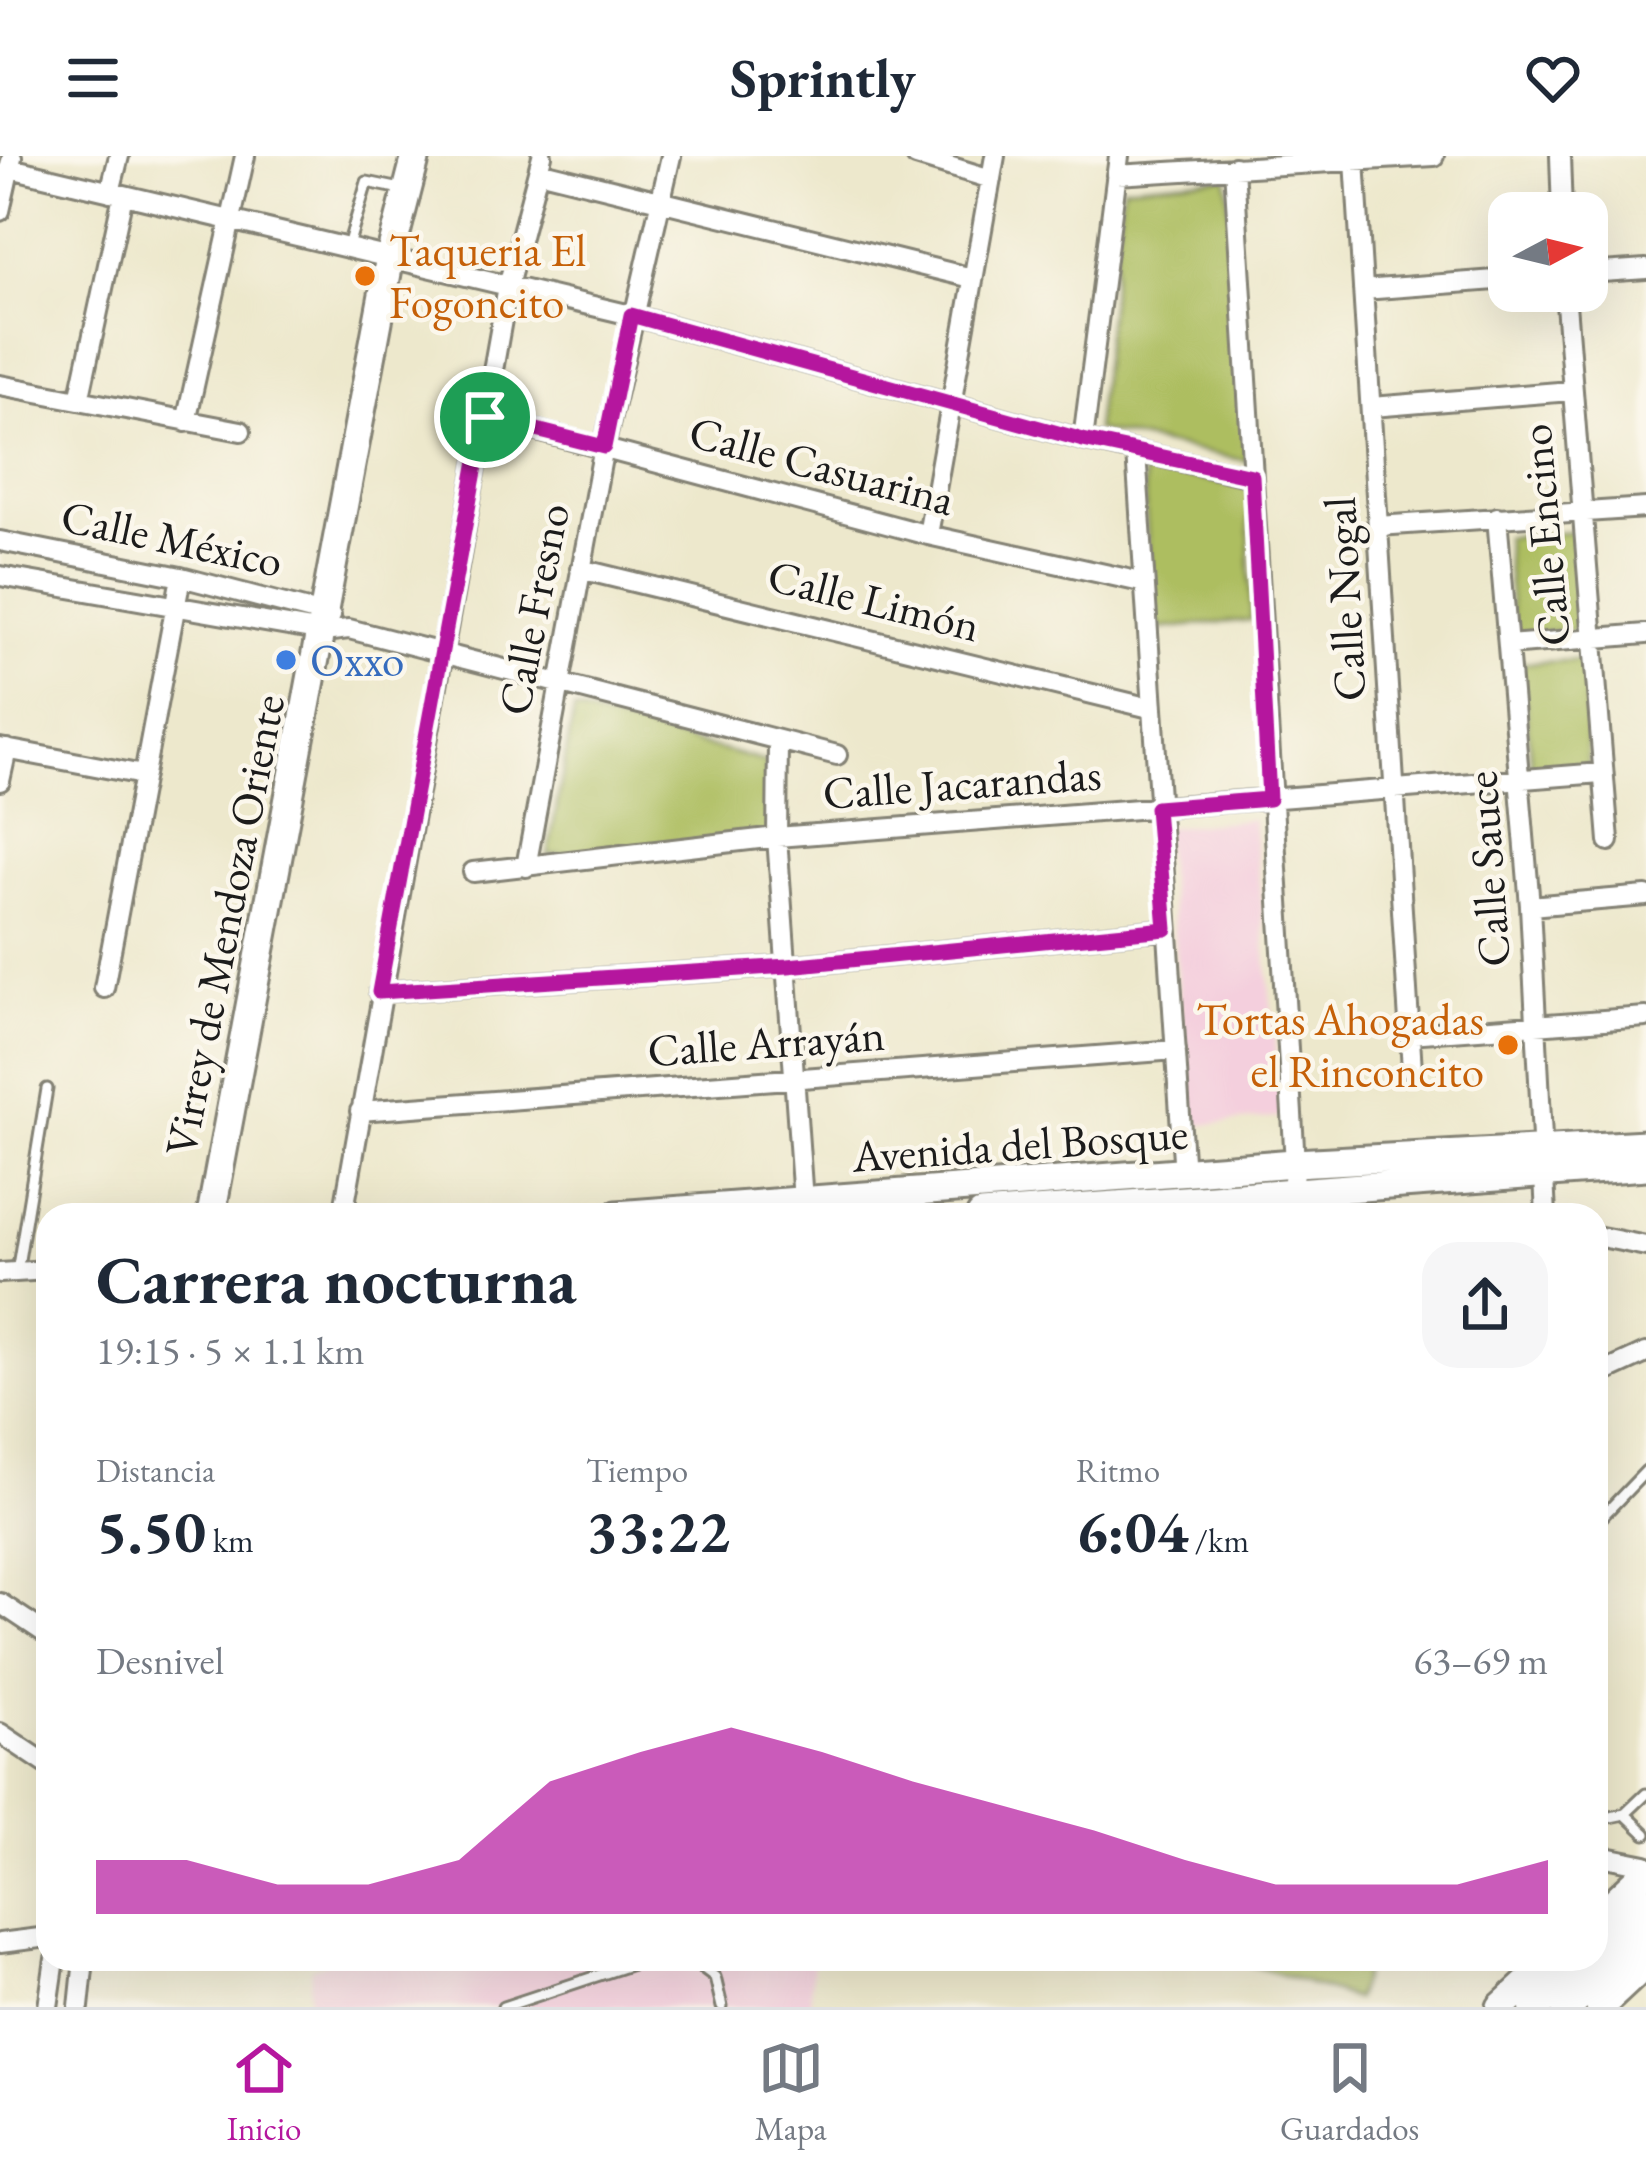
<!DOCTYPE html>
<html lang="es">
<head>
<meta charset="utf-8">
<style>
	body { margin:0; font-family:"EB Garamond",serif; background:#f6f6f7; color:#1f2937; height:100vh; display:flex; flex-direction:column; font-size:45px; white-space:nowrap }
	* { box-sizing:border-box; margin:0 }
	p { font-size:39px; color:#747a83 }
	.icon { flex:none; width:66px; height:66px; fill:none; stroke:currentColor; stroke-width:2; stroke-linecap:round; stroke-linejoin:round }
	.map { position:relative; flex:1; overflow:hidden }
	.drawer { position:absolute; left:36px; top:1047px; width:1572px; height:768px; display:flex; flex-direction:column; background:#fff; border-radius:36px; box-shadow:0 12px 48px #0002 }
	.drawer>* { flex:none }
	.needle { width:78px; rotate:83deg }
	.tools { position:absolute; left:1488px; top:36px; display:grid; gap:24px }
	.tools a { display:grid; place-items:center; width:120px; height:120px; border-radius:24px; background:#fff; box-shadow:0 12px 48px #0002; font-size:60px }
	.pin { position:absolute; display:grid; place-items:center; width:102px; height:102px; color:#fff; margin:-51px; border:6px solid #fff; border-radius:50%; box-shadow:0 3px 12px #0007 }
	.round { display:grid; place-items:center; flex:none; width:126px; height:126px; border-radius:36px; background:#f6f6f7 }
	.overview { display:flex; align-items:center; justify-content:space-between; height:204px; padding:0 60px }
	h1 { font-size:66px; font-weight:700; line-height:90px }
	.metrics { display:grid; grid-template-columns:repeat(3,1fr); gap:18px; height:204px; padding:12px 60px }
	.metrics div { display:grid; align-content:center }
	.metrics b { font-size:60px; font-weight:700 }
	.metrics small { font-size:33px; font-weight:400 }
	.metrics p { font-size:33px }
	.chart { height:336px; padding:24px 60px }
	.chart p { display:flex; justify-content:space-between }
	.chart svg { width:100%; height:216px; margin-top:12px; fill:#b5179e; opacity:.7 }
	header { display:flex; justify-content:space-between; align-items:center; height:156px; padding:0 60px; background:#fff; font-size:54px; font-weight:700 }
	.dock { display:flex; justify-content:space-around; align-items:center; height:168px; border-top:3px solid #e0e1e3; background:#fff; font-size:33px; color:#747a83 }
	.dock a { display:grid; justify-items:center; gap:6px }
	.dock .active { color:#b5179e }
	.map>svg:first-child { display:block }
	.built { fill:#f4cfdd }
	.green { fill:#adbe61; stroke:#646d3e; stroke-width:3 }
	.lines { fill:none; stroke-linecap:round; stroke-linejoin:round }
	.lane-casing { stroke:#848274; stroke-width:15 }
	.street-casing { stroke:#848274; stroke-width:24 }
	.secondary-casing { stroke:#848274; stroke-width:33 }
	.primary-casing { stroke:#848274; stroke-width:36 }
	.lane { stroke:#fff; stroke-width:9 }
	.street { stroke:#fff; stroke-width:18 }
	.secondary { stroke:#fff; stroke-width:27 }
	.primary { stroke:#fff; stroke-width:30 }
	.route-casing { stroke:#fff; stroke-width:24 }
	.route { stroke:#b5179e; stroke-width:15 }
	.food-dot { fill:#e8710a; stroke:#fbf7ec; stroke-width:4.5 }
	.shop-dot { fill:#3f7fe0; stroke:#fbf7ec; stroke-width:4.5 }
	.labels { text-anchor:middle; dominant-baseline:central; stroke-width:9; stroke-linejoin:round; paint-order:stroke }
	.food-label { font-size:45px; fill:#c56008; stroke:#fbf7ec; text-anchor:start }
	.street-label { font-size:45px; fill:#1c1c1c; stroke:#fbf7ec }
	.shop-label { font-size:45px; fill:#366cbe; stroke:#fbf7ec; text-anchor:start }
</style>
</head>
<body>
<header><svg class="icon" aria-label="menu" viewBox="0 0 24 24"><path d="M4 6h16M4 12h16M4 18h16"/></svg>Sprintly<svg class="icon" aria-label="heart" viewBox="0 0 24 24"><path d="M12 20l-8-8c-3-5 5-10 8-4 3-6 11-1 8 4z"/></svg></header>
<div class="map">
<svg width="1646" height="1851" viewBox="0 0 1646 1851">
	<rect width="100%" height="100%" fill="#fbf7ec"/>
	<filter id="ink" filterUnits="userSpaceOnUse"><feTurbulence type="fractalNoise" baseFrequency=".00833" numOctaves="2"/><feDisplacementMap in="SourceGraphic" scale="24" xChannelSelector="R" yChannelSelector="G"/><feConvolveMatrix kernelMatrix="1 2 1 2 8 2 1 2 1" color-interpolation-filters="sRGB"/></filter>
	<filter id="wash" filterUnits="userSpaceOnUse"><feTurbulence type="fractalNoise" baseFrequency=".004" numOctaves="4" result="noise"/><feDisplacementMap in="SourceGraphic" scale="48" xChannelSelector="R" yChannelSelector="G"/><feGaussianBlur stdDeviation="2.7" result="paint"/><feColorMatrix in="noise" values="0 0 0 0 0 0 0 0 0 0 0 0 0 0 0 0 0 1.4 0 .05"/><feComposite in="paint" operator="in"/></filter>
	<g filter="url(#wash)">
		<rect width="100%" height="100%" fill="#ede8cc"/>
		<path class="built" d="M1253,663L1282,961L1193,970L1163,672Z
			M338,1803H813L810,1851H309L311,1812Z"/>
		<path class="green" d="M1227,21L1246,305L1095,274L1123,30Z
			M1143,314L1248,331L1251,464L1154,473Z
			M1574,376L1580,474L1513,477L1505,381Z
			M1584,504L1588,610L1532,615L1521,507Z
			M574,554L766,606L772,680L548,699Z
			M1234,1803H1369L1355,1843Z"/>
	</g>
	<g filter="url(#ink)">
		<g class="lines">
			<g class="lane-casing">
				<path id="lane" d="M348,90L367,26L401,33
					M17,1116L47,933
					M1596,1367L1646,1315
					M1625,1658L1646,1638
					M1596,1664L1625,1658L1646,1678
					M691,1803L715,1821L722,1851
					M503,1851L648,1803"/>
			</g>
			<g class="street-casing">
				<path id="street" d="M916,0L991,23
					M1560,0L1562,57
					M1355,4L1412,914
					M1234,11L1295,1007L1289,1059
					M10,12L631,159L1083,284L1252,321
					M538,15L972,122
					M1116,19L1434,0
					M110,36L119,0
					M0,55L12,1
					M1587,117L1646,113
					M1363,134L1509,123
					M1565,135L1609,685
					M0,229L241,275
					M79,244L123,39
					M1372,251L1571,235
					M485,261L928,379L1141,426
					M186,266L245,0
					M1083,284L1119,0
					M1136,296L1184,1019
					M1497,361L1530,750L1546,1059
					M1378,370L1646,352
					M928,379L995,0
					M0,385L181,421L331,460
					M580,413L1150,552
					M0,420L323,476L349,473L837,599
					M1508,489L1646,478
					M778,587L777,681L804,1059
					M0,592L143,619
					M0,625L7,593
					M526,711L604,291L671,0
					M473,716L777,681L1601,617
					M1530,750L1646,740
					M104,832L181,421
					M379,836L788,810L1166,773
					M1408,878L1646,861
					M360,955L1176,894
					M343,1059L508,130L542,0
					M1596,1080L1646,1090
					M0,1117L48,1114
					M1596,1220L1646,1197
					M0,1447L48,1479
					M0,1577L48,1609
					M1596,1699L1646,1709
					M0,1787L48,1781
					M48,1851L55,1803
					M79,1851L84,1803"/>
			</g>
			<g class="secondary-casing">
				<path id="secondary" d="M211,1059L390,101L416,0
					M617,1059L1295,1007L1646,988
					M981,1059L1646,1010
					M1596,1763L1646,1716
					M1501,1851L1553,1803
					M1600,1851L1646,1808"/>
			</g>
			<g class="primary-casing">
				<path id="primary" d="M1596,1793L1646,1746
					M1535,1851L1585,1803
					M1567,1851L1646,1776"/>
			</g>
			<use href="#lane" class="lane"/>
			<use href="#street" class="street"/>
			<use href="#secondary" class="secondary"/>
			<use href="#primary" class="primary"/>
		</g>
	</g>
	<g class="lines" filter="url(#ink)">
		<g class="route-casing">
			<path id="route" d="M631,159L1083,284L1252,320L1269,643L1156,652L1166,773L788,810L379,836L485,261L604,291Z"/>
		</g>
		<use href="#route" class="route"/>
	</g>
	<g class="food-dot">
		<circle cx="365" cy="120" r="12"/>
		<circle cx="1508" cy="889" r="12"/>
	</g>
	<circle class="shop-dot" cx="286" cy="504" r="12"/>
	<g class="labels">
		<g class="food-label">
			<text x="389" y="94">Taqueria El<tspan x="389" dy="52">Fogoncito</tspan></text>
			<text x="1484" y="863" text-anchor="end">Tortas Ahogadas<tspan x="1484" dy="52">el Rinconcito</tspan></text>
		</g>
		<g class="street-label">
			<text transform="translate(822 309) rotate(15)">Calle Casuarina</text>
			<text transform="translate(1544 379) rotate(-95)">Calle Encino</text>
			<text transform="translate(172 382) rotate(12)">Calle México</text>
			<text transform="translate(1344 443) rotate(-93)">Calle Nogal</text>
			<text transform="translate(874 444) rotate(14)">Calle Limón</text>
			<text transform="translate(533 453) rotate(-79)">Calle Fresno</text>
			<text transform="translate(962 627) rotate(-4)">Calle Jacarandas</text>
			<text transform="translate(1487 713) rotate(-94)">Calle Sauce</text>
			<text transform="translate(224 769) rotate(-79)">Virrey de Mendoza Oriente</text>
			<text transform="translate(766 886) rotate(-4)">Calle Arrayán</text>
			<text transform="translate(1020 988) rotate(-4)">Avenida del Bosque</text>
		</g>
		<g class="shop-label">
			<text x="310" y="504">Oxxo</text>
		</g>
	</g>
</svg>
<div class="tools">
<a><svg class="needle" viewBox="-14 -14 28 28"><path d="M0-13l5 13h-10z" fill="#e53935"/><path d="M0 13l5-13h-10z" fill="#747a83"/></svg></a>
</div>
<div class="pin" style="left:485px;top:261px;background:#1e9e55"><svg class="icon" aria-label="arrive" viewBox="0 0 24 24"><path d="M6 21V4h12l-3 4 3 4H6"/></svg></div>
<section class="drawer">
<div class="overview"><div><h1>Carrera nocturna</h1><p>19:15 · 5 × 1.1 km</p></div><a class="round"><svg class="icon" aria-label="share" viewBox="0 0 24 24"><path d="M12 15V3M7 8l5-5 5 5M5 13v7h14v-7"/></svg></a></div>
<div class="metrics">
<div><p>Distancia</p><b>5.50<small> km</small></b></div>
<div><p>Tiempo</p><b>33:22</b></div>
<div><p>Ritmo</p><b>6:04<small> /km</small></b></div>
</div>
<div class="chart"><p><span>Desnivel</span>63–69 m</p>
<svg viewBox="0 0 160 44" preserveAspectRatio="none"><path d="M0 44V33L10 33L20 38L30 38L40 33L50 17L60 11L70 6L80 11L90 17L100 22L110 27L120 33L130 38L140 38L150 38L160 33V44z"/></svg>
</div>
</section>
</div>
<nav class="dock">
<a class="active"><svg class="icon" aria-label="home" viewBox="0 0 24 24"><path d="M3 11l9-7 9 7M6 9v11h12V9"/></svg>Inicio</a>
<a><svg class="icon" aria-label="map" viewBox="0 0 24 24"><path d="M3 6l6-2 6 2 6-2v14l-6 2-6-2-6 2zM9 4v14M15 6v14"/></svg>Mapa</a>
<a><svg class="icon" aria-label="saved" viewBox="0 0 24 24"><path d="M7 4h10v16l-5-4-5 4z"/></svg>Guardados</a>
</nav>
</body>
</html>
